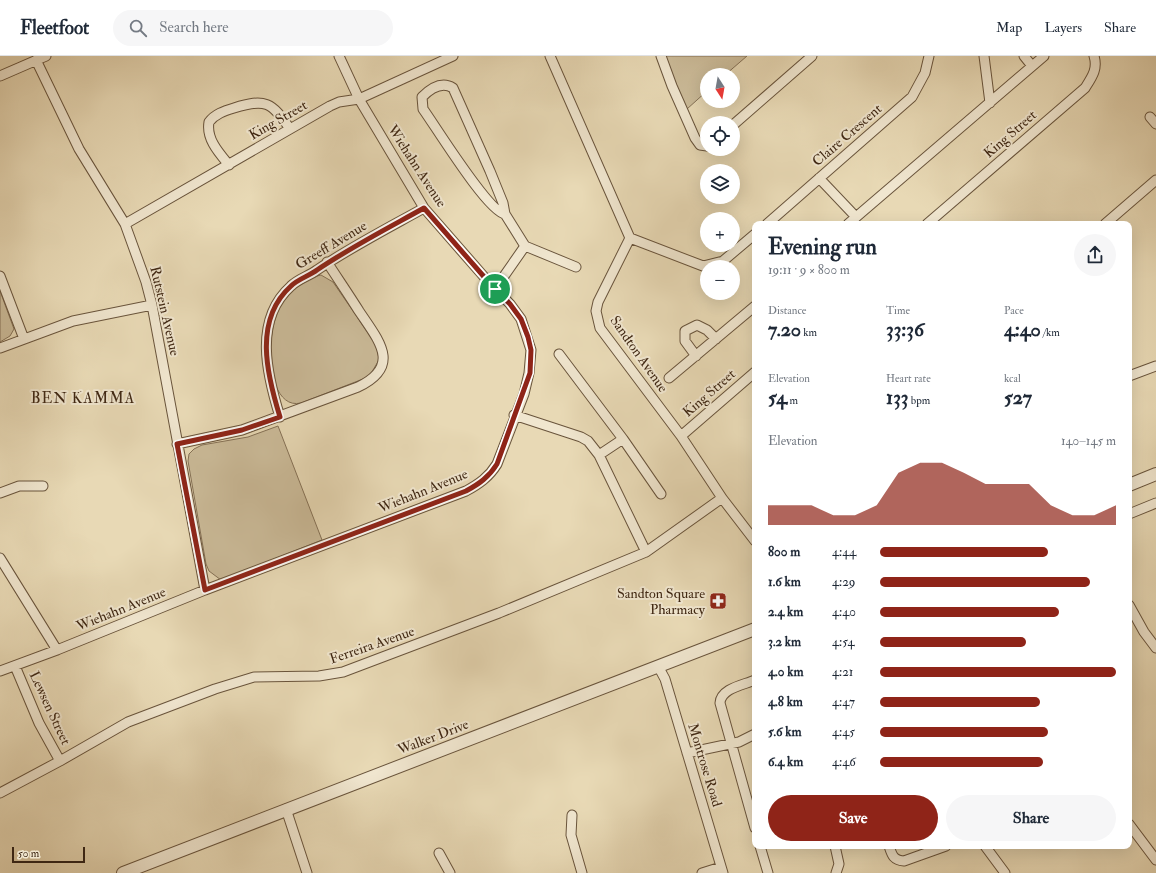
<!DOCTYPE html>
<html lang="en">
<head>
<meta charset="utf-8">
<style>
	body { margin:0; font-family:"IM FELL Double Pica",serif; background:#f6f6f7; color:#1f2937; height:100vh; display:flex; flex-direction:column; font-size:15px; white-space:nowrap }
	* { box-sizing:border-box; margin:0 }
	p { font-size:13px; color:#747a83 }
	.icon { flex:none; width:22px; height:22px; fill:none; stroke:currentColor; stroke-width:2; stroke-linecap:round; stroke-linejoin:round }
	.map { position:relative; flex:1; overflow:hidden }
	.side { position:absolute; left:752px; top:165px; width:380px; height:628px; display:flex; flex-direction:column; background:#fff; border-radius:8px; box-shadow:0 4px 16px #0002 }
	.side>* { flex:none }
	.needle { width:26px; rotate:169deg }
	.tools { position:absolute; left:700px; top:12px; display:grid; gap:8px }
	.tools a { display:grid; place-items:center; width:40px; height:40px; border-radius:50%; background:#fff; box-shadow:0 4px 16px #0002; font-size:20px }
	.scale { position:absolute; left:12px; bottom:10px; width:73px; box-sizing:border-box; padding-left:4px; border:2px solid #3f2713; border-top:0; font-size:11px; line-height:14px; white-space:nowrap; color:#3f2713; -webkit-text-stroke:3px #f0e6cf; paint-order:stroke }
	.pin { position:absolute; display:grid; place-items:center; width:34px; height:34px; color:#fff; margin:-17px; border:2px solid #fff; border-radius:50%; box-shadow:0 1px 4px #0007 }
	.round { display:grid; place-items:center; flex:none; width:42px; height:42px; border-radius:21px; background:#f6f6f7 }
	.headline { display:flex; align-items:center; justify-content:space-between; height:68px; padding:0 16px }
	h1 { font-size:22px; font-weight:800; line-height:30px }
	.metrics { display:grid; grid-template-columns:repeat(3,1fr); gap:6px; height:68px; padding:4px 16px }
	.metrics div { display:grid; align-content:center }
	.metrics b { font-size:20px; font-weight:800 }
	.metrics small { font-size:11px; font-weight:400 }
	.metrics p { font-size:11px }
	.chart { height:112px; padding:8px 16px }
	.chart p { display:flex; justify-content:space-between }
	.chart svg { width:100%; height:72px; margin-top:4px; fill:#8f2418; opacity:.7 }
	.button { display:flex; gap:8px; margin-top:auto; padding:8px 16px }
	.button a { flex:1; height:46px; border-radius:24px; background:#8f2418; color:#fff; font-size:16px; font-weight:800; line-height:46px; text-align:center }
	.button a+a { background:#f6f6f7; color:#1f2937 }
	ul { padding:0 16px; list-style:none; font-size:13px }
	li { display:grid; grid-template-columns:64px 48px 1fr; align-items:center; height:30px }
	li i { height:10px; border-radius:5px; background:#8f2418 }
	header { display:flex; align-items:center; gap:24px; box-sizing:border-box; height:56px; padding:0 20px; background:#fff; border-bottom:1px solid #e0e1e3 }
	header strong { font-size:19px }
	nav { display:flex; gap:22px; margin-inline-start:auto; font-size:14px }
	.search { width:280px; height:36px; background:#f6f6f7; display:flex; align-items:center; gap:10px; box-sizing:border-box; padding:0 14px; border-radius:22px; color:#747a83; font-size:15px }
	.map>svg:first-child { display:block }
	.park { fill:#cbbb99; stroke:#857156 }
	.lines { fill:none; stroke-linecap:round; stroke-linejoin:round }
	.minor-casing { stroke:#69543c; stroke-width:11 }
	.tertiary-casing { stroke:#69543c; stroke-width:14 }
	.minor { stroke:#f0e6cf; stroke-width:9 }
	.tertiary { stroke:#f0e6cf; stroke-width:12 }
	.route-casing { stroke:#fff; stroke-width:8 }
	.route { stroke:#8f2418; stroke-width:5 }
	.labels { text-anchor:middle; dominant-baseline:central; stroke-width:4; stroke-linejoin:round; paint-order:stroke }
	.street-label { font-size:14px; fill:#3f2713; stroke:#f0e6cf }
	.poi-label { font-size:14px; fill:#3f2713; stroke:#f0e6cf; text-anchor:end }
	.neighbourhood-label { font-size:15px; letter-spacing:1px; fill:#3f2713; stroke:#f0e6cf }
</style>
</head>
<body>
<header>
<strong>Fleetfoot</strong>
<div class="search"><svg class="icon" aria-label="search" viewBox="0 0 24 24"><circle cx="10" cy="10" r="6"/><path d="M15 15l6 6"/></svg>Search here</div>
<nav><a>Map</a><a>Layers</a><a>Share</a></nav>
</header>
<div class="map">
<svg width="1156" height="817" viewBox="0 0 1156 817">
	<rect width="100%" height="100%" fill="#e8d9b5"/>
	<filter id="stains"><feTurbulence type="fractalNoise" baseFrequency=".005" numOctaves="4"/><feColorMatrix values="0 0 0 0 .2 0 0 0 0 .09 0 0 0 0 .02 0 0 0 .5 -.17"/></filter>
	<radialGradient id="worn" r=".72"><stop offset=".6" stop-color="#630" stop-opacity="0"/><stop offset="1" stop-color="#630" stop-opacity=".3"/></radialGradient>
	<path class="park" d="M663,0H747L725,19H707V35L687,53L684,51Z
		M321,219L333,226L377,290L379,304L370,319L363,323L301,347C276,353 269,312 270,294C271,282 273,266 278,255C283,242 293,233 305,226C310,223 315,220 321,219Z
		M0,235L14,273L10,280L0,286Z
		M278,370L322,484L221,524L209,515L206,508L188,405L189,398L194,393L202,389L248,381Z"/>
	<g class="lines">
		<g class="minor-casing">
			<path id="minor" d="M550,0L630,182L598,246L596,255L600,272L681,380L722,442L755,485
				M661,0L672,30L695,82L700,89L707,90
				M984,0L990,47
				M1024,0L1032,10
				M36,4L79,93L125,168L146,226L152,249L205,534
				M0,20L46,0
				M1150,61L1156,68
				M733,69L812,0
				M229,109C219,97 206,83 209,66C215,58 224,55 234,52C265,42 272,46 290,73
				M819,122L856,161
				M505,158C488,156 436,71 423,53L422,41C431,32 442,25 453,32L490,115L503,147L505,158L525,190
				M125,168L330,50L339,46L359,43L453,0
				M767,168L912,41L925,17L929,0
				M848,168L1044,0
				M927,168L1085,32C1092,21 1098,13 1094,0
				M1105,168L1156,124
				M630,182L703,210L723,205L755,178
				M0,220L24,283
				M495,233L525,190L576,211
				M0,292L73,265L152,249
				M559,298L623,383L661,438
				M696,300L685,285V275L697,269L707,274L716,283
				M1129,320L1156,310
				M669,322L755,250
				M514,359L581,381L588,385L599,399L646,496
				M280,361C267,319 253,264 291,230C298,223 309,220 317,214C351,191 388,172 424,152
				M681,380L755,316
				M177,388L242,374L358,331C402,310 379,285 359,255C349,239 338,223 327,206
				M599,399L623,383
				M0,437L19,430H43
				M1129,458L1156,447
				M0,502L57,594
				M1129,549L1144,576L1156,592
				M15,610L39,667L60,705
				M658,610L665,623L723,817
				M0,615L57,594L205,534L466,435C479,428 489,421 497,408L524,338L529,317L531,294L521,263L510,248L486,223L424,152L359,43L339,0
				M755,624C744,629 721,632 720,647L755,772
				M687,697L739,686L755,678
				M0,737L60,705L128,666L215,633L254,621L319,620L343,616L499,557L646,496L722,442
				M286,753L307,817
				M572,759L571,779L582,817
				M1129,768L1156,804
				M760,790L768,817
				M835,790L839,808L836,817
				M889,790C892,799 893,804 904,805L946,790
				M985,790L1005,817
				M439,797L450,817
				M702,817L721,811"/>
		</g>
		<g class="tertiary-casing">
			<path id="tertiary" d="M1129,429L1156,418
				M123,817L755,573"/>
		</g>
		<use href="#minor" class="minor"/>
		<use href="#tertiary" class="tertiary"/>
	</g>
	<g class="lines">
		<g class="route-casing">
			<path id="route" d="M424,152L486,223L510,248L521,263L528,281L531,294L530,317L497,408C489,421 479,428 466,435L205,534L177,388L242,374L280,361C267,319 253,264 291,230C298,223 309,220 317,214C351,191 388,172 424,152Z"/>
		</g>
		<use href="#route" class="route"/>
	</g>
	<defs>
		<g id="pharmacy-square" transform="scale(0.9)"><rect x="-9" y="-9" width="18" height="18" rx="4" fill="#8f2418" stroke="#f0e6cf"/><path d="M-2-6h4v4h4v4h-4v4h-4v-4h-4v-4h4Z" fill="#fff"/></g>
	</defs>
	<g fill-rule="evenodd">
		<use href="#pharmacy-square" x="718" y="545"/>
	</g>
	<g class="labels">
		<g class="street-label">
			<text transform="translate(278 64) rotate(-30)">King Street</text>
			<text transform="translate(1010 78) rotate(-41)">King Street</text>
			<text transform="translate(847 79) rotate(-41)">Claire Crescent</text>
			<text transform="translate(417 110) rotate(57)">Wiehahn Avenue</text>
			<text transform="translate(331 189) rotate(-31)">Greeff Avenue</text>
			<text transform="translate(165 255) rotate(77)">Rutstein Avenue</text>
			<text transform="translate(639 298) rotate(55)">Sandton Avenue</text>
			<text transform="translate(709 337) rotate(-41)">King Street</text>
			<text transform="translate(423 435) rotate(-22)">Wiehahn Avenue</text>
			<text transform="translate(121 553) rotate(-22)">Wiehahn Avenue</text>
			<text transform="translate(372 589) rotate(-19)">Ferreira Avenue</text>
			<text transform="translate(50 652) rotate(65)">Lewsen Street</text>
			<text transform="translate(433 681) rotate(-21)">Walker Drive</text>
			<text transform="translate(705 709) rotate(73)">Montrose Road</text>
		</g>
		<g class="poi-label">
			<text x="705" y="537">Sandton Square<tspan x="705" dy="16">Pharmacy</tspan></text>
		</g>
		<g class="neighbourhood-label">
			<text x="83" y="342">BEN KAMMA</text>
		</g>
	</g>
	<rect width="100%" height="100%" filter="url(#stains)"/>
	<rect width="100%" height="100%" fill="url(#worn)"/>
</svg>
<div class="tools">
<a><svg class="needle" viewBox="-14 -14 28 28"><path d="M0-13l5 13h-10z" fill="#e53935"/><path d="M0 13l5-13h-10z" fill="#747a83"/></svg></a>
<a><svg class="icon" aria-label="locate" viewBox="0 0 24 24"><circle cx="12" cy="12" r="6"/><path d="M12 2v4M12 18v4M2 12h4M18 12h4"/></svg></a>
<a><svg class="icon" aria-label="layers" viewBox="0 0 24 24"><path d="M12 4l9 5-9 5-9-5zM3 14l9 5 9-5"/></svg></a>
<a>+</a>
<a>−</a>
</div>
<div class="scale">50 m</div>
<div class="pin" style="left:495px;top:233px;background:#1e9e55"><svg class="icon" aria-label="arrive" viewBox="0 0 24 24"><path d="M6 21V4h12l-3 4 3 4H6"/></svg></div>
<section class="side">
<div class="headline"><div><h1>Evening run</h1><p>19:11 · 9 × 800 m</p></div><a class="round"><svg class="icon" aria-label="share" viewBox="0 0 24 24"><path d="M12 15V3M7 8l5-5 5 5M5 13v7h14v-7"/></svg></a></div>
<div class="metrics">
<div><p>Distance</p><b>7.20<small> km</small></b></div>
<div><p>Time</p><b>33:36</b></div>
<div><p>Pace</p><b>4:40<small> /km</small></b></div>
</div>
<div class="metrics">
<div><p>Elevation</p><b>54<small> m</small></b></div>
<div><p>Heart rate</p><b>133<small> bpm</small></b></div>
<div><p>kcal</p><b>527</b></div>
</div>
<div class="chart"><p><span>Elevation</span>140–145 m</p>
<svg viewBox="0 0 160 44" preserveAspectRatio="none"><path d="M0 44V32L10 32L20 32L30 38L40 38L50 32L60 12L70 6L80 6L90 12L100 19L110 19L120 19L130 32L140 38L150 38L160 32V44z"/></svg>
</div>
<ul>
<li><b>800 m</b>4:44<i style="width:71%"></i></li>
<li><b>1.6 km</b>4:29<i style="width:89%"></i></li>
<li><b>2.4 km</b>4:40<i style="width:76%"></i></li>
<li><b>3.2 km</b>4:54<i style="width:62%"></i></li>
<li><b>4.0 km</b>4:21<i style="width:100%"></i></li>
<li><b>4.8 km</b>4:47<i style="width:68%"></i></li>
<li><b>5.6 km</b>4:45<i style="width:71%"></i></li>
<li><b>6.4 km</b>4:46<i style="width:69%"></i></li>
</ul>
<div class="button"><a>Save</a><a>Share</a></div>
</section>
</div>
</body>
</html>
